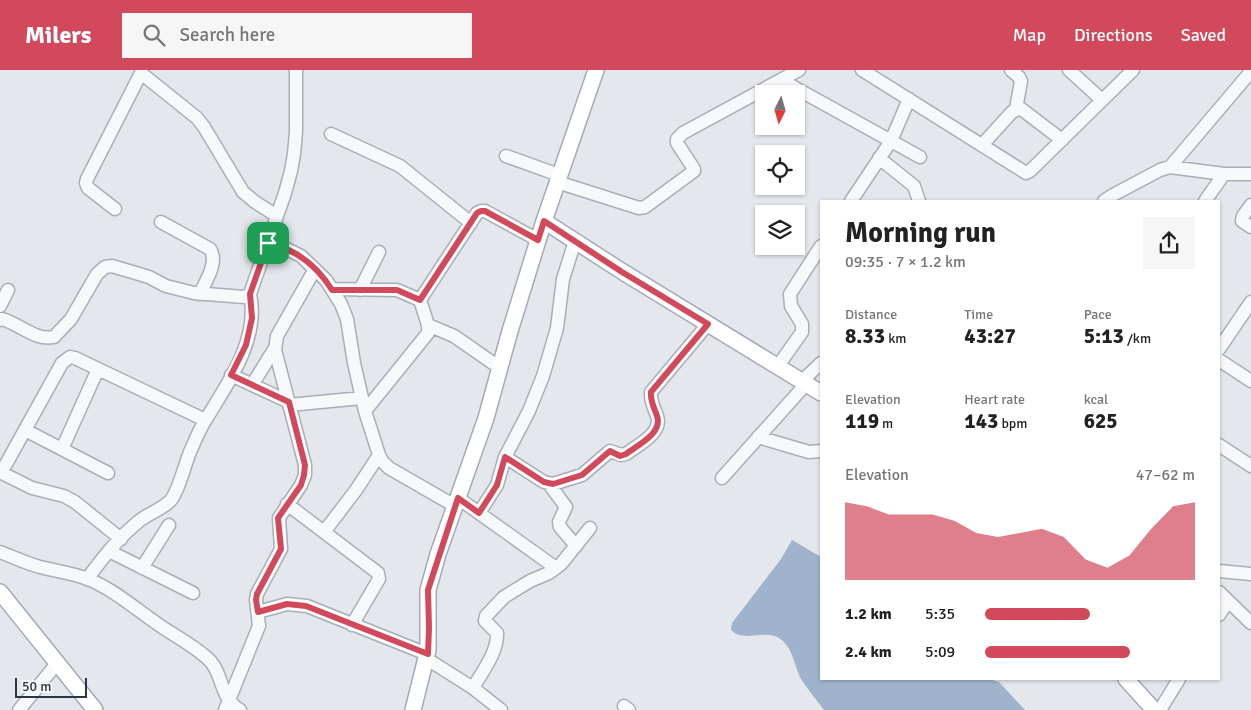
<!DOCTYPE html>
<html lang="en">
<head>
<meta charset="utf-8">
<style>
	body { margin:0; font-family:Signika,sans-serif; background:#f6f6f6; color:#222; height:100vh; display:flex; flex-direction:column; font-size:19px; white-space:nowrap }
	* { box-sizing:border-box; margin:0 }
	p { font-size:16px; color:#767676 }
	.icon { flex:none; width:28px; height:28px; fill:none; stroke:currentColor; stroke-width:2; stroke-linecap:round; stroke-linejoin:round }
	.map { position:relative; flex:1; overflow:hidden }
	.details { position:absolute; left:820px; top:130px; width:400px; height:480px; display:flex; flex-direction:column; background:#fff; border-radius:0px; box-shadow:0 1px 4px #0004 }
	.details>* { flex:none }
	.needle { width:32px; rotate:185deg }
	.tools { position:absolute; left:755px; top:15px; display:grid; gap:10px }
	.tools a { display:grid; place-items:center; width:50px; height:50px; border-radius:0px; background:#fff; box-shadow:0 1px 4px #0004; font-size:25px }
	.scale { position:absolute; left:15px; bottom:12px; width:72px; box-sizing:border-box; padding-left:5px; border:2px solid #2b3445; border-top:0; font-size:14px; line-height:18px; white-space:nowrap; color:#2b3445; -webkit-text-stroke:4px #f4f6f9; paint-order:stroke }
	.pin { position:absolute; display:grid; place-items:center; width:42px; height:42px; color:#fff; margin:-21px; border-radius:10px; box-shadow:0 2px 8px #0006 }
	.round { display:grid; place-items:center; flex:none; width:52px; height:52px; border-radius:0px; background:#f6f6f6 }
	.headline { display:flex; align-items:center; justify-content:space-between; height:85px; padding:0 25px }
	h1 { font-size:28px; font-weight:700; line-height:38px }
	.metrics { display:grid; grid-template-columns:repeat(3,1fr); gap:8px; height:85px; padding:5px 25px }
	.metrics div { display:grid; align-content:center }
	.metrics b { font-size:21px; font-weight:700 }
	.metrics small { font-size:14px; font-weight:400 }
	.metrics p { font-size:14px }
	.chart { height:140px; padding:10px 25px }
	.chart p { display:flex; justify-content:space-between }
	.chart svg { width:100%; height:90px; margin-top:5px; fill:#d1495b; opacity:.7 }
	ul { padding:0 25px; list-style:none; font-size:16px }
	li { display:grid; grid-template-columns:80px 60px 1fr; align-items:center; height:38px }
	li i { height:12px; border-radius:6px; background:#d1495b }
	header { display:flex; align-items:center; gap:30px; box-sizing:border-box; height:70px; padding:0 25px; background:#d1495b; color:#fff }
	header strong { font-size:24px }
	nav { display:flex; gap:28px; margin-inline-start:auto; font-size:18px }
	.search { width:350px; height:45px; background:#f6f6f6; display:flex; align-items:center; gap:12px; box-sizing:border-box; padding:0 18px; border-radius:0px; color:#767676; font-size:19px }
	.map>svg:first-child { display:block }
	.water { fill:#9fb4cc }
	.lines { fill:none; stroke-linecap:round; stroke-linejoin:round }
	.minor-casing { stroke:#a9aeb7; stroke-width:15 }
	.major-casing { stroke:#a3abb8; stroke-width:18 }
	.minor { stroke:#f7f8fa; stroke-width:12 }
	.major { stroke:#fff; stroke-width:15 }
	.route-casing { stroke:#fff; stroke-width:10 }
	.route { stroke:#d1495b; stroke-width:6 }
</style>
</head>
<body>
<header>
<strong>Milers</strong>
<div class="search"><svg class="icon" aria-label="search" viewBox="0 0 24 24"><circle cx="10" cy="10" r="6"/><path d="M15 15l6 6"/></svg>Search here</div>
<nav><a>Map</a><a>Directions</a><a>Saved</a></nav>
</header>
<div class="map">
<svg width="1251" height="640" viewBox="0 0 1251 640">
	<rect width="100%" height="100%" fill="#e4e7ec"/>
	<path class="water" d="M792,470L821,487V609H989L999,612L1025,640H824C818,632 806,617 801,609C794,595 793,577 779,568C765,559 744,573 731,560L732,553L781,489Z"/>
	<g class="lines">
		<g class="minor-casing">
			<path id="minor" d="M862,0L1026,103L1030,101L1133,0
				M1011,0L1019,7L1021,11L1016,39
				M1069,0L1102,30
				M781,10L920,87
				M331,64L400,96L471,153
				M982,75L1012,42L1020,38L1062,70
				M506,86L559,105
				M879,88L914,116L919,131
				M1170,97L1248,5
				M557,112L639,138L645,137L694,101V99L677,73V69L683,63L799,0
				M851,131L891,71L909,29
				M1104,131L1113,125L1160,100L1170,97L1224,104H1251
				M1205,131L1224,104
				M1251,135L1243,146L1242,151L1251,157
				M115,139L88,118L86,113L87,109L141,3L197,48L204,57L243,122L255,132L277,146
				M161,152L210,179C219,192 205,212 200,224
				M268,173L283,177L301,186L326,210L341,234L347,249L354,293L365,341L379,385L382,391L389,398L455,436
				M332,219L397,220L420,230
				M360,220L379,182
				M0,236L8,220
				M0,250L2,249C20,254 35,271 54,267L71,249L97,204L105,197L112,196L149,207L166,216L194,223L244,227L250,224L285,123L291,101L294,84L296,62V0
				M428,255L454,266L500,298
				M1219,279L1251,232
				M1219,290L1251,311
				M778,296L802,262V254L791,236L790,224L821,176
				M231,305L289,332
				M802,311L821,293
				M252,315L275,278
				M289,335L362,328
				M365,341L428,263V255L420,230L477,143L481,141H485L538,170
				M25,360L108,403
				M758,367L809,382L821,381
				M1219,375L1251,396
				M62,379L98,299
				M505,387L544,412L553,414L582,405L610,381L621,385L626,384C638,375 663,363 657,346C654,337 650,331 651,322L708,254
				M0,402L32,418L64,426L75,432L121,469
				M1,403L62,293L70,287L75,288L205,350
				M722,408L806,314
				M549,414L566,437L559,452L560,457L576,476
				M458,428L556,498
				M287,434L378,503L379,509L352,555
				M479,443L497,415L505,387L529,341L543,306L557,258L563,209L575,171
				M324,462L356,420L379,385
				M109,481L193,523
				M0,482C13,487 26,493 40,497C55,501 73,503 88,509C115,520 138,541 162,557C177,567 192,575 206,587C224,601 218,627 240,640
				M142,498L169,455
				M1219,501L1251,504
				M87,509C102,489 118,468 138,452C147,444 161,440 170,431C178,423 185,394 190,382C195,371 199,360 205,351C227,314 260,270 250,224
				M1219,522L1251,553
				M258,542L287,534L307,536L427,584
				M1219,545L1228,531
				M427,589L473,618L501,640
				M473,618C482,602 498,582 497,563L485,551L486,546L504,527L530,511L549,503L561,494L590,458
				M624,636L629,640
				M19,640L58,592
				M225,640L259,556L256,530L257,524L281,479L279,448L301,415L305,405V395L275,280L277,266L315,199
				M1160,640L1179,609"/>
		</g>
		<g class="major-casing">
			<path id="major" d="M596,0L544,151L623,202L821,323
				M0,522L95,640
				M1126,609L1154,640
				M413,640L428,580V520L438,484L486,348L510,261L544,151"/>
		</g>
		<use href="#minor" class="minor"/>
		<use href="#major" class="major"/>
	</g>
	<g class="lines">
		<g class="route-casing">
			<path id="route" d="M481,141H485L538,170L544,151L622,202L708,254L651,322C650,331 654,337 657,346C663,363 638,375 626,384L620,386L610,381L582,405L553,414L544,412L505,387L497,415L479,443L458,428L428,520L429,558L428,584L306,536L287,534L258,542L256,530L257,524L281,479L278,448L301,415L304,405L305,395L289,332L231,305L246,275L252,248L250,224L268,173C295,179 317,196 332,220H397L420,230L477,143Z"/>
		</g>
		<use href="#route" class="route"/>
	</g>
</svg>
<div class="tools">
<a><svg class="needle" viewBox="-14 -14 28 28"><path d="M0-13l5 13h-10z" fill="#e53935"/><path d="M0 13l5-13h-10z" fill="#767676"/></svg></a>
<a><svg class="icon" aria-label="locate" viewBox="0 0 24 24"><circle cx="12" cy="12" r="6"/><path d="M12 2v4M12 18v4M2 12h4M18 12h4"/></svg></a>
<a><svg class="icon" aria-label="layers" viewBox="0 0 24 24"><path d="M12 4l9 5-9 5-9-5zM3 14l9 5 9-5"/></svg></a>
</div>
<div class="scale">50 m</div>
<div class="pin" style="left:268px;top:173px;background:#1e9e55"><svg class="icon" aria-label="arrive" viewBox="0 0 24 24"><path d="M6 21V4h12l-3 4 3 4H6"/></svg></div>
<section class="details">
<div class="headline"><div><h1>Morning run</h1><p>09:35 · 7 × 1.2 km</p></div><a class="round"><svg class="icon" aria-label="share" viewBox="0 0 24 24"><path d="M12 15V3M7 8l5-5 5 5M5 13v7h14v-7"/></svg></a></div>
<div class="metrics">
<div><p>Distance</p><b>8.33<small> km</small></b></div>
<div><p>Time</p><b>43:27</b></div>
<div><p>Pace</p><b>5:13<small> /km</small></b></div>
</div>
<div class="metrics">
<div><p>Elevation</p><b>119<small> m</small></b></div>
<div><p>Heart rate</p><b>143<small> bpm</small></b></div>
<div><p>kcal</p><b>625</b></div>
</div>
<div class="chart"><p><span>Elevation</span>47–62 m</p>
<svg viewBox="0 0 160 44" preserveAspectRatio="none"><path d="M0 44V6L10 8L20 12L30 12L40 12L50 15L60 21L70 23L80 21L90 19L100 23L110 34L120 38L130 32L140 19L150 8L160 6V44z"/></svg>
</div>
<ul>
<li><b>1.2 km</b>5:35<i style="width:50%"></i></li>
<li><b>2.4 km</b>5:09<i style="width:69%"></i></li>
</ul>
</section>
</div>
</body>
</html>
